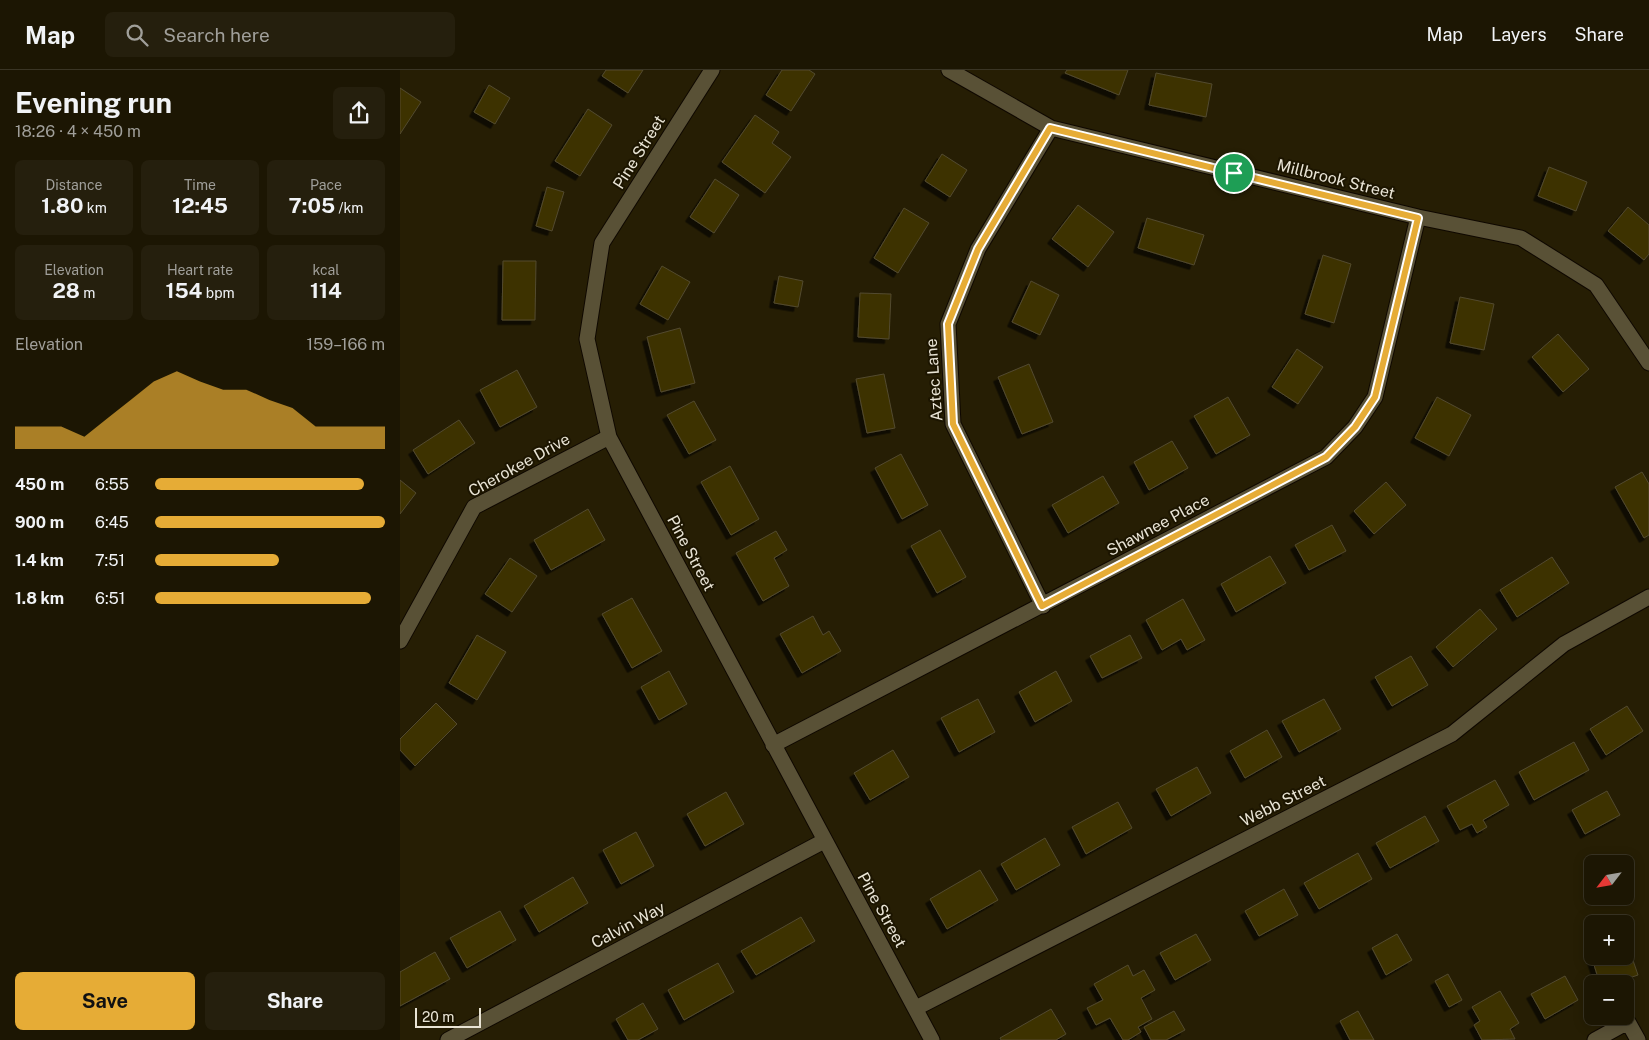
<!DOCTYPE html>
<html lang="en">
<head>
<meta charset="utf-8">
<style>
	body { margin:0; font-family:"Public Sans",sans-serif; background:#251f0d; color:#f1f3f6; height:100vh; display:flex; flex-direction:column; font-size:19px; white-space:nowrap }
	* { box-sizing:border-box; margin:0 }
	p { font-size:16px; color:#a09f9a }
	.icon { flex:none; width:28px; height:28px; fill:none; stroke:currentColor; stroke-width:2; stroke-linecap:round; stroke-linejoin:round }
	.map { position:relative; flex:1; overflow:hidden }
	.panel { display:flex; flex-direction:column; background:#1c1603; width:400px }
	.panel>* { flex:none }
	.needle { width:32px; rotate:239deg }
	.controls { position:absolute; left:1184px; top:785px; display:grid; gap:10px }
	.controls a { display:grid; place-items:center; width:50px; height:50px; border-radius:8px; background:#1c1603; box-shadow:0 2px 12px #0003,0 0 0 1px #3a3525; font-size:25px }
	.scale { position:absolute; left:15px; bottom:12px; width:66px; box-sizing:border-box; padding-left:5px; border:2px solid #e9e4d5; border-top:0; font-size:14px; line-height:18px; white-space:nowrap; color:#e9e4d5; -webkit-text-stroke:4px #1c1500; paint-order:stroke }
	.pin { position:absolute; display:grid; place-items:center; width:42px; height:42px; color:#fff; margin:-21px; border:2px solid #fff; border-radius:50%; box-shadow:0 1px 5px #0007 }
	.round { display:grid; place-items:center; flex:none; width:52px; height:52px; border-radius:8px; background:#251f0d }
	.overview { display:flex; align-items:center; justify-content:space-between; height:85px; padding:0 15px }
	h1 { font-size:28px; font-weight:700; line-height:38px }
	.stats { display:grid; grid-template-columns:repeat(3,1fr); gap:8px; height:85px; padding:5px 15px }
	.stats div { display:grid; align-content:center; border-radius:8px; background:#251f0d; text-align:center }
	.stats b { font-size:21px; font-weight:700 }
	.stats small { font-size:14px; font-weight:400 }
	.stats p { font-size:14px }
	.chart { height:140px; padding:10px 15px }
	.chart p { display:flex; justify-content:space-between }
	.chart svg { width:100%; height:90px; margin-top:5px; fill:#e6ac36; opacity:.7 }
	.cta { display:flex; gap:10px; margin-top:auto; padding:10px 15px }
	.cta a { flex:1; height:58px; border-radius:8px; background:#e6ac36; color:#111; font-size:20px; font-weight:700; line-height:58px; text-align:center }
	.cta a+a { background:#251f0d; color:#f1f3f6 }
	ul { padding:0 15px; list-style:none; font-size:16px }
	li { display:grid; grid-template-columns:80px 60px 1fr; align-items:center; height:38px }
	li i { height:12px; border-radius:6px; background:#e6ac36 }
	header { display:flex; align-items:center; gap:30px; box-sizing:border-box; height:70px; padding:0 25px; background:#1c1603; border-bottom:1px solid #3a3525 }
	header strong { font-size:24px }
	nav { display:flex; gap:28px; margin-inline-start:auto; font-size:18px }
	.search { width:350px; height:45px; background:#251f0d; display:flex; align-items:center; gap:12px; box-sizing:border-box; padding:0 18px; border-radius:8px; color:#a09f9a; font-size:19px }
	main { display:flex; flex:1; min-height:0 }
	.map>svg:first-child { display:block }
	.building { fill:#3e3201; stroke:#524a2f; filter:url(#shadow) }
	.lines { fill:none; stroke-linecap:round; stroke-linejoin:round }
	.minor-casing { stroke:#0f0800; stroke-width:17 }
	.minor { stroke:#595136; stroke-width:15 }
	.route-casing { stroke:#fff; stroke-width:10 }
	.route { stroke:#e6ac36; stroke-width:6 }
	.labels { text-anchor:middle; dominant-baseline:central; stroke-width:4; stroke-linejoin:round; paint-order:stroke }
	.street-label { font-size:16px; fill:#e9e4d5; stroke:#1c1500 }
</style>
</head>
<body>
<header>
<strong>Map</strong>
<div class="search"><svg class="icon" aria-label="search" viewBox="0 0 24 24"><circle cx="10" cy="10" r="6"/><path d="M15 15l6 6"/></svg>Search here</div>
<nav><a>Map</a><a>Layers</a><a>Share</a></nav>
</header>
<main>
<section class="panel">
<div class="overview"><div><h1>Evening run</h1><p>18:26 · 4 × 450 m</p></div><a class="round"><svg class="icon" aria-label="share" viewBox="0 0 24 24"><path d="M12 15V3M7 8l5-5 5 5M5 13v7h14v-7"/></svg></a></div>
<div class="stats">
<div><p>Distance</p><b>1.80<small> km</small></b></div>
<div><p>Time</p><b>12:45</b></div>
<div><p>Pace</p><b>7:05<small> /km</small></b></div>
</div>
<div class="stats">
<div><p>Elevation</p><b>28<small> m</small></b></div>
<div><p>Heart rate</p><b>154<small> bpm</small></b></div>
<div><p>kcal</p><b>114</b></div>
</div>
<div class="chart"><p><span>Elevation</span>159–166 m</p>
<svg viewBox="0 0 160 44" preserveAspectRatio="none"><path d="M0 44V33L10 33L20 33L30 38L40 29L50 20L60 11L70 6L80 11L90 15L100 15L110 20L120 24L130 33L140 33L150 33L160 33V44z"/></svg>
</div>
<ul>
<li><b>450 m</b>6:55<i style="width:91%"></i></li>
<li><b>900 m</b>6:45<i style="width:100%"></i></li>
<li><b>1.4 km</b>7:51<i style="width:54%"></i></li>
<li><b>1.8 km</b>6:51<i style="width:94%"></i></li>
</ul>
<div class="cta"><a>Save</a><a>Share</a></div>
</section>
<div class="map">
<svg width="1249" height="970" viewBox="0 0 1249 970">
	<defs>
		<filter id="shadow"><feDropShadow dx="-4.5" dy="4.5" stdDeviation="0" flood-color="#0009"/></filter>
	</defs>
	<rect width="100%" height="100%" fill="#261e04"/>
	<path class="building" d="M206,0H243L228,23L202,6Z
		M382,0H409L415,4L391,41L366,25Z
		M667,0H728L719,25L665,3Z
		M756,3L812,14L806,47L749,35Z
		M89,15L110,28L95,54L74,42Z
		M0,18L21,32L0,64Z
		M188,39L212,55L180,106L155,91Z
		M355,45L379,62L372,73L391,87L365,123L322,92Z
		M542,84L567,100L550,127L525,111Z
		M1149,97L1187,112L1176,141L1138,126Z
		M315,109L339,125L314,163L290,147Z
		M147,117L164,122L152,161L136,156Z
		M678,135L714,162L688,197L652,169Z
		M1228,137L1249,155V184L1244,190L1208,161Z
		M504,138L529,153L498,203L474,188Z
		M747,148L804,165L794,195L738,178Z
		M923,185L951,194L934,253L905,244Z
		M103,191H136L135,250H102Z
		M262,196L290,212L268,250L240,234Z
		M379,206L403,211L398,237L374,233Z
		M631,211L659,225L640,265L612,252Z
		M460,223L491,224L489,269L458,267Z
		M1060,227L1094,234L1084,280L1050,273Z
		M280,258L295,313L261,322L247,267Z
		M1158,264L1189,299L1163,322L1132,287Z
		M897,279L923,297L898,334L872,317Z
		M629,294L653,352L622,364L598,307Z
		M117,300L137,337L100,357L80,320Z
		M484,304L495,358L467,363L456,309Z
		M828,327L850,365L816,384L794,346Z
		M1037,327L1071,345L1049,386L1015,368Z
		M294,331L316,370L289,384L267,345Z
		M59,350L75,373L28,404L13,380Z
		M772,371L788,398L749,420L734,392Z
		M501,384L528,435L502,449L475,398Z
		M330,396L359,449L331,465L301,412Z
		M1242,402L1249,414V465L1244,468L1215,417Z
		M703,406L719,433L668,463L652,435Z
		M0,410L16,423L0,444Z
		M986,412L1006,435L974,464L954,441Z
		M188,439L205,470L151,500L134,470Z
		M932,455L946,481L909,500L895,475Z
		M540,460L566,507L537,523L511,476Z
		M376,461L387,480L374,488L389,516L363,531L336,483Z
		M870,486L886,513L836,542L821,514Z
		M1152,487L1169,513L1117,547L1100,520Z
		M110,488L137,506L112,542L85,524Z
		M232,528L262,581L232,598L202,544Z
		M783,529L805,570L787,580L781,569L762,580L746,550Z
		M1080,539L1097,559L1053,597L1036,577Z
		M413,546L423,565L429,561L441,581L402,603L380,564Z
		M77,565L106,582L77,630L49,613Z
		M730,565L742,588L702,608L690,586Z
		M1011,586L1028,615L992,636L975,607Z
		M269,601L287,634L259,650L241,617Z
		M656,601L672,631L635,652L619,622Z
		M578,629L595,662L559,682L541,648Z
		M924,629L941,659L899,682L882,651Z
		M36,633L57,654L15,696L0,680V669Z
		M1227,636L1243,661L1206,685L1190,659Z
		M867,660L882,687L845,708L830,681Z
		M1174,672L1189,700L1134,730L1119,702Z
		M493,680L509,707L470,730L454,703Z
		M797,697L811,723L771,746L756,719Z
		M1095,710L1109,735L1083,750L1087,757L1077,763L1072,754L1060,760L1047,736Z
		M1207,721L1220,745L1185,764L1172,740Z
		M326,722L344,754L305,776L287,744Z
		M718,732L732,758L686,784L672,757Z
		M1025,746L1039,771L990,798L976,773Z
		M236,762L254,796L221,814L203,780Z
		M645,768L660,795L616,820L601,794Z
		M958,783L972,809L919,839L904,813Z
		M580,800L598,830L547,859L530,829Z
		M173,807L188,833L139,862L124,836Z
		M884,819L898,845L859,866L845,841Z
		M100,841L116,870L67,898L50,868Z
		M401,847L415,871L356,905L341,881Z
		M796,864L811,890L775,910L760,883Z
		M997,864L1012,890L986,905L972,878Z
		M1225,867L1238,905L1212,914H1200L1189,879L1192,877V886H1225Z
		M35,882L50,909L0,936V902Z
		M318,893L334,922L284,950L268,920Z
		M728,895L733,906L744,900L755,920L741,928L752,949L738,957L741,962L728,970H723L710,948L696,955L687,938L703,930L694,914Z
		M1048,904L1062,930L1049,937L1035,911Z
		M1165,906L1178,930L1145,949L1131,924Z
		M1100,921L1119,953L1110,959L1115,969L1082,970L1074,955L1080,951L1072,937Z
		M243,933L258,959L238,970H228L216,949Z
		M651,939L666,964L656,970H601L600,968Z
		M774,941L785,960L766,970H751L744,957Z
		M958,941L974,970H950L940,951Z"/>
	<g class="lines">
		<g class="minor-casing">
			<path id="minor" d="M312,0L202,173L187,269L209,367L532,970
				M549,0L651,58L1018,147L1121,168L1196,215L1249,293
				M643,536L553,354L548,254L578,179L651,58
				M0,571L74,437L209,367
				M373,675L926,387L955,357L975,327L1018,147
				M516,938L1052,664L1164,574L1249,527
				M48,970L424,771
				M1195,970L1228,952L1238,970"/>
		</g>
		<use href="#minor" class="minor"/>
	</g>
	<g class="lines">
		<g class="route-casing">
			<path id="route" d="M650,58L1018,148L975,327L955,357L926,387L642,536L553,354L548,254L578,179Z"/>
		</g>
		<use href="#route" class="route"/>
	</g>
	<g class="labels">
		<g class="street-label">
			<text transform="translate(239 82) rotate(-58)">Pine Street</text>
			<text transform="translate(936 109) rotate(14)">Millbrook Street</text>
			<text transform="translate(534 310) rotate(-94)">Aztec Lane</text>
			<text transform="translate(119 395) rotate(-29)">Cherokee Drive</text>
			<text transform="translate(758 455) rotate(-28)">Shawnee Place</text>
			<text transform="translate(291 483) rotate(62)">Pine Street</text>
			<text transform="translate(883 731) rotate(-27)">Webb Street</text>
			<text transform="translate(482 840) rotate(61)">Pine Street</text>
			<text transform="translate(228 855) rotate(-28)">Calvin Way</text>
		</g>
	</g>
</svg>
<div class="controls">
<a><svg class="needle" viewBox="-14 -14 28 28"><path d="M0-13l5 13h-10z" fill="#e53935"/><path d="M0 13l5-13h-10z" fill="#a09f9a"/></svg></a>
<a>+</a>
<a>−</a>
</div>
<div class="scale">20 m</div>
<div class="pin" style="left:834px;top:103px;background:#1e9e55"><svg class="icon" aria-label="arrive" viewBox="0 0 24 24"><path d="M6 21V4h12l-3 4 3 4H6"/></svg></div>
</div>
</main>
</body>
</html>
